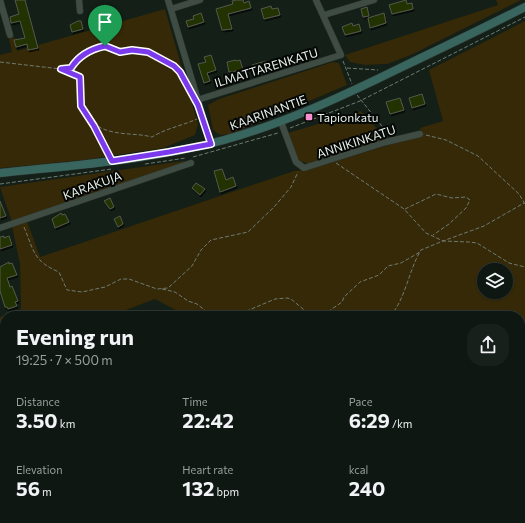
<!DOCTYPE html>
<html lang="en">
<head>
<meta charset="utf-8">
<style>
	body { margin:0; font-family:Commissioner,sans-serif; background:#17201a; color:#f1f3f6; height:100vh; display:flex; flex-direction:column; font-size:15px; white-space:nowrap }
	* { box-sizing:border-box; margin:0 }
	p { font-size:13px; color:#9b9f9f }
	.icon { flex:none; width:22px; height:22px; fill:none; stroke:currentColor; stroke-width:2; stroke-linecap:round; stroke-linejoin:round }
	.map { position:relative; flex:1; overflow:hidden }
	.drawer { position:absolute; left:0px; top:311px; width:525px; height:212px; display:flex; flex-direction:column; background:#0e1711; border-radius:16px 16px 0 0; box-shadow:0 1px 3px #0004,0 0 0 1px #2e3631 }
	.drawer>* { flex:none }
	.tools { position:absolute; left:477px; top:263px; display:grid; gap:8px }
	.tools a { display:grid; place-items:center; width:36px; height:36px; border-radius:50%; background:#0e1711; box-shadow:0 1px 3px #0004,0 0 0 1px #2e3631; font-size:20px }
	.pin { position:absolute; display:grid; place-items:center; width:34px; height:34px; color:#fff; margin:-41px -17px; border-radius:50% 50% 50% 0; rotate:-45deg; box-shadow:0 0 4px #0007 }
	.pin .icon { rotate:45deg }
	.round { display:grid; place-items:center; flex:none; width:42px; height:42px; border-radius:16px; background:#17201a }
	.head { display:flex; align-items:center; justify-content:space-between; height:68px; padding:0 16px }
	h1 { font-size:22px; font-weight:700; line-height:30px }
	.metrics { display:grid; grid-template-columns:repeat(3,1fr); gap:6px; height:68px; padding:4px 16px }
	.metrics div { display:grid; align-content:center }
	.metrics b { font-size:20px; font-weight:700 }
	.metrics small { font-size:11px; font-weight:400 }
	.metrics p { font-size:11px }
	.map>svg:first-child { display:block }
	.green { fill:#352907; fill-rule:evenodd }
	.water { fill:#226078 }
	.building { fill:#243000; stroke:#54594b; filter:url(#shadow) }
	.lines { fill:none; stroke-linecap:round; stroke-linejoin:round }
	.minor-casing { stroke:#303832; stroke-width:7 }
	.tertiary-casing { stroke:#303832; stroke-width:8 }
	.secondary-casing { stroke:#303832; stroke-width:9 }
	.path { stroke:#707a73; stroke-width:1; stroke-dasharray:4 2; stroke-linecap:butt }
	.minor { stroke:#3e4c43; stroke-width:6 }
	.tertiary { stroke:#3e4c43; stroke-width:7 }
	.secondary { stroke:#38655e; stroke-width:8 }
	.route-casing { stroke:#fff; stroke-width:8 }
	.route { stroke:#7c3aed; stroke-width:5 }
	.poi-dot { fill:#f790ce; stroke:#040705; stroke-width:1.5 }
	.labels { text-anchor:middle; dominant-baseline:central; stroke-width:4; stroke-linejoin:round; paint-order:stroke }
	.street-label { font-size:12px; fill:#eaf2ec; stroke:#040705 }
	.poi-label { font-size:12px; fill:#eaf2ec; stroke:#040705; text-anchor:start }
</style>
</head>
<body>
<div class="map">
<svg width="525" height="523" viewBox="0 0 525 523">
	<defs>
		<filter id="shadow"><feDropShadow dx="1" dy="2" stdDeviation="0" flood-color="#0009"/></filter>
	</defs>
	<rect width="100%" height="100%" fill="#131f17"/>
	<path class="green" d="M496,0H521L411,55L387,64L365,65L350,62L345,55L498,5Z
		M165,9L198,124L195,135L163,148L83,160L0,168V55L12,52L9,39L14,37L17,51Z
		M525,21V327L520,329V316H187L155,299L110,316H5V393L0,395V317L21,309L20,264L12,226L27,221L40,257L294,171L311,169L421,135L420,128L443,121L429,70ZM484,270H506V292H484Z
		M333,62L339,63L347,85L231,134L220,135L213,130L208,105L219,99Z
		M361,111L386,139L309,164L298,160L288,133Z
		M184,161L182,164L12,222L0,187Z"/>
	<path class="water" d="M525,443V523H313L316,518H520V445Z"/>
	<path class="building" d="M15,0H25L38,48L28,50L27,44L16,47L14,40L25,38L20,21L11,23L10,17L19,14Z
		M236,0H243L244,3L249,1L251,8L228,14L232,29L222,30L216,9L233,4L232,1Z
		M406,0L407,4L412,3L413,9L392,14L389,5Z
		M106,5L109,14L101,17L98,7Z
		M271,6L272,9L278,8L280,15L264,19L261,9Z
		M367,7L369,16L363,17L361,9Z
		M201,13L204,22L188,27L186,21L194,19L193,16Z
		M384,13L386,23L370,28L368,18Z
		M78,21H81L83,29L72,32L70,25Z
		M352,23L353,26L359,24L361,31L345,35L342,27Z
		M211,55L216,70L207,73L210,81L204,83L198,64L206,62L204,57Z
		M236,60L237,61L240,60L243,70L229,72L227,62Z
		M266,61L268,69L254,73L252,65Z
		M422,94L425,104L412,108L409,98Z
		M400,98L404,110L390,114L386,102Z
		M222,169L226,180L233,177L236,186L220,192L214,171Z
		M196,183L205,189L200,195L192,188Z
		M110,198L114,207L110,209L104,201Z
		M0,201L6,216L0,218Z
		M61,213L62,215L65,214L69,222L55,228L52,219Z
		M120,216L123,224L118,227L114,219Z
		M4,236V238L9,236L12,245L0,249V237Z
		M9,262V264L12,263L17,275L7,278L10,287L12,286L18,301L15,302L17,306L8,309L7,307H5L0,291V267Z
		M1,450L5,463V495L0,483Z
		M241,518H249L262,523H240Z"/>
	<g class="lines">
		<g class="minor-casing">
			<path id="minor" d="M0,0L10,35
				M79,0L80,11
				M168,0L211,144
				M171,9L200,0
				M324,15L374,0
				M197,100L341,55L316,0
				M281,122L296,162L304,168L386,142L420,134
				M0,228L191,163
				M0,398L5,396
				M231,523L232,518"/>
		</g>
		<g class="tertiary-casing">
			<path id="tertiary" d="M520,394L525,390
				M0,521L7,518"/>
		</g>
		<g class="secondary-casing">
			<path id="secondary" d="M0,173C75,165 152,160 224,140C285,123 343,96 400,68C442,48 484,28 525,7"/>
		</g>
		<path class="path" d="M343,61L352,84
			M0,62L61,69L80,77L81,106L94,126L109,155
			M347,68L378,70
			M61,69L71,68C79,55 91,49 105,46C110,47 114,50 120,52C125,53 130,50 135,50C155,52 176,65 186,82
			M357,95L389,135
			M93,123C111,137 133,132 152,137C167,128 181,126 197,119
			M290,128L360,101L525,17
			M426,135L446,140L478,156L519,194L525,204
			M193,157L278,133
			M336,163L404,209L426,233L443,241L484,226L524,203
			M145,164L186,158
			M0,184L112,169
			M405,209L436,194L452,198L466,197L470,200L466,208L449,224L433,235
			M24,227C34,251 33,261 59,272L67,290L82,292L105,287L121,279H129L157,289L168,288L192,266L201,250L211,240L248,232L274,207L291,187L298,172
			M162,289L175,292L188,301L197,304L212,316
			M327,312L333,316
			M235,316L275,299L287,298L291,299L309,314L329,311L342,302L344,297L360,282L379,275L388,266L401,263L420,252
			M390,316C405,301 409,269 421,250L443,241L469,242L477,243L509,263L525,267
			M0,421L5,435
			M0,511L5,509"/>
		<use href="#minor" class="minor"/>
		<use href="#tertiary" class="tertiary"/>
		<use href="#secondary" class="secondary"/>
	</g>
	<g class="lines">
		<g class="route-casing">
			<path id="route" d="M105,46L120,52L132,50L148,52L174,66L180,72L198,105L211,144L169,152L112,161L94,126L81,106L80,77L61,69L71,68C79,55 91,49 105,46Z"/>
		</g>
		<use href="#route" class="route"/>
	</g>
	<rect class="poi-dot" x="305" y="113" width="8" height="8" rx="2"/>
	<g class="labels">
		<g class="street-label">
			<text transform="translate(266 67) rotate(-17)">ILMATTARENKATU</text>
			<text transform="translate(268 112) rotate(-20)">KAARINANTIE</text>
			<text transform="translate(356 141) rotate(-18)">ANNIKINKATU</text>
			<text transform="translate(92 185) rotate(-20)">KARAKUJA</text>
		</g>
		<g class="poi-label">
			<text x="317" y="117">Tapionkatu</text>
		</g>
	</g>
</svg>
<div class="tools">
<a><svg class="icon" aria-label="layers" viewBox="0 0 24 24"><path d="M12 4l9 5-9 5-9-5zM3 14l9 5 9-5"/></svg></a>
</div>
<div class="pin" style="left:105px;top:46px;background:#1e9e55"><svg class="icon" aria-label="arrive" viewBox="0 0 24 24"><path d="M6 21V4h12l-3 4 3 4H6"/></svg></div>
<section class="drawer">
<div class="head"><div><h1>Evening run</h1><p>19:25 · 7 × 500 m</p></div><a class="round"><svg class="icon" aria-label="share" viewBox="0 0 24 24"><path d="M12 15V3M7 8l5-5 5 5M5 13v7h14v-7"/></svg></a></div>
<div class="metrics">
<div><p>Distance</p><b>3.50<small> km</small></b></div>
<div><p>Time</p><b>22:42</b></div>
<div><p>Pace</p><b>6:29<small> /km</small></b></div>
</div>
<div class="metrics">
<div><p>Elevation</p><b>56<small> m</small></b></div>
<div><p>Heart rate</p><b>132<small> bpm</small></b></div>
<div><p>kcal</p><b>240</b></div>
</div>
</section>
</div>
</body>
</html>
